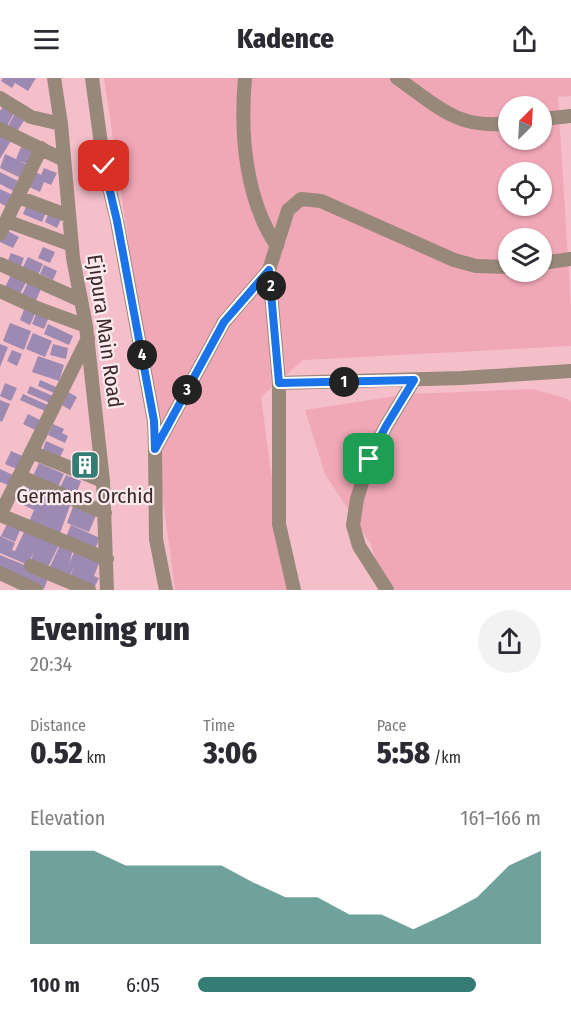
<!DOCTYPE html>
<html lang="en">
<head>
<meta charset="utf-8">
<style>
	body { margin:0; font-family:"Fira Sans Condensed",sans-serif; background:#f2f2f3; color:#2b2b33; height:100vh; display:flex; flex-direction:column; font-size:22px; white-space:nowrap }
	* { box-sizing:border-box; margin:0 }
	p { font-size:20px; color:#7c7c81 }
	.icon { flex:none; width:33px; height:33px; fill:none; stroke:currentColor; stroke-width:2; stroke-linecap:round; stroke-linejoin:round }
	.map { position:relative; height:512px; overflow:hidden }
	.details { display:flex; flex-direction:column; background:#fff; flex:1 }
	.details>* { flex:none }
	.needle { width:39px; rotate:24deg }
	.tools { position:absolute; left:498px; top:18px; display:grid; gap:12px }
	.tools a { display:grid; place-items:center; width:54px; height:54px; border-radius:50%; background:#fff; box-shadow:0 2px 4px #0004; font-size:30px }
	.pin { position:absolute; display:grid; place-items:center; width:51px; height:51px; color:#fff; margin:-26px; border-radius:12px; box-shadow:0 3px 9px #0006 }
	.km { position:absolute; width:30px; height:30px; margin:-15px; border-radius:50%; background:#222; color:#fff; font-size:16px; line-height:30px; text-align:center }
	.round { display:grid; place-items:center; flex:none; width:63px; height:63px; border-radius:32px; background:#f2f2f3 }
	.overview { display:flex; align-items:center; justify-content:space-between; height:102px; padding:0 30px }
	h1 { font-size:33px; font-weight:800; line-height:45px }
	.stats { display:grid; grid-template-columns:repeat(3,1fr); gap:9px; height:102px; padding:6px 30px }
	.stats div { display:grid; align-content:center }
	.stats b { font-size:30px; font-weight:800 }
	.stats small { font-size:16px; font-weight:400 }
	.stats p { font-size:16px }
	.chart { height:168px; padding:12px 30px }
	.chart p { display:flex; justify-content:space-between }
	.chart svg { width:100%; height:108px; margin-top:6px; fill:#357c75; opacity:.7 }
	ul { padding:0 30px; list-style:none; font-size:20px }
	li { display:grid; grid-template-columns:96px 72px 1fr; align-items:center; height:45px }
	li i { height:15px; border-radius:8px; background:#357c75 }
	header { display:flex; justify-content:space-between; align-items:center; height:78px; padding:0 30px; background:#fff; font-size:27px; font-weight:800 }
	.map>svg:first-child { display:block }
	.green { fill:#f0a7b6; fill-rule:evenodd }
	.building { fill:#9d8ab2 }
	.lines { fill:none; stroke-linecap:round; stroke-linejoin:round }
	.minor { stroke:#97887a; stroke-width:14 }
	.route-casing { stroke:#fff; stroke-width:12 }
	.route { stroke:#1a73e8; stroke-width:8 }
	.labels { text-anchor:middle; dominant-baseline:central; stroke-width:4.5; stroke-linejoin:round; paint-order:stroke }
	.street-label { font-size:21px; fill:#3d292d; stroke:#fcebee }
	.poi-label { font-size:21px; fill:#3d292d; stroke:#fcebee }
</style>
</head>
<body>
<header><svg class="icon" aria-label="menu" viewBox="0 0 24 24"><path d="M4 6h16M4 12h16M4 18h16"/></svg>Kadence<svg class="icon" aria-label="share" viewBox="0 0 24 24"><path d="M12 15V3M7 8l5-5 5 5M5 13v7h14v-7"/></svg></header>
<div class="map">
<svg width="571" height="512" viewBox="0 0 571 512">
	<rect width="100%" height="100%" fill="#f4bfc9"/>
	<path class="green" d="M104,0H571V18L558,19L571,230V268L303,282L261,319L287,512H175L133,195ZM508,28H542V62H508ZM508,94H542V128H508ZM508,160H542V194H508Z
		M533,311L568,321L571,325V512H382L372,468L325,396L305,332L409,316Z"/>
	<path class="building" d="M3,0H36L28,13L15,5L12,10L1,3Z
		M3,29L14,35L6,50L0,46V33Z
		M15,35L25,41L16,55L7,50Z
		M0,57L12,61L0,81Z
		M21,69L34,74L28,86L19,83L30,88L23,101L0,90L5,76L16,81Z
		M44,90L57,95L51,107L44,104L40,114L27,108L34,93L41,97Z
		M0,94L22,105L17,115L0,106Z
		M0,111L15,118L9,130L0,125Z
		M27,126L46,134L42,144L23,136Z
		M49,134L62,139L57,150L45,144Z
		M4,151L19,159L13,170L0,164Z
		M43,169L55,174L50,185L38,180Z
		M11,175L24,180L19,193L6,187Z
		M28,179L43,186L36,201L21,193Z
		M44,187L57,193L53,202L40,196Z
		M12,195L27,202L19,218L4,211Z
		M29,202L42,208L35,225L21,219Z
		M26,226L37,231L30,247L20,242Z
		M38,231L50,236L44,251L32,246Z
		M10,245L31,253L24,272L3,263Z
		M48,246L73,258L69,267L44,256Z
		M33,255L52,263L45,279L26,271Z
		M0,266L8,269L0,289Z
		M53,266L68,270L66,281L50,277Z
		M12,272L22,276L17,288L7,283Z
		M38,278L64,287L59,303L32,294Z
		M40,302L56,309L54,315L38,308Z
		M5,305L17,310L11,323L0,318Z
		M30,308L53,318L50,325L27,315Z
		M68,314L77,319L70,332L62,327Z
		M23,316L50,328L47,334L20,322Z
		M0,322L10,326L2,344L0,343Z
		M28,336L42,343L37,353L23,346Z
		M53,346L64,351L62,355L68,358L65,365L48,357Z
		M46,363L64,371L59,381L42,374Z
		M11,373L27,380L21,393L5,386Z
		M80,379L93,384L89,395L76,390Z
		M39,385L64,396L57,411L32,400Z
		M0,391L13,397L8,407L0,404Z
		M66,397L81,403L75,419L59,412Z
		M26,408L71,425L59,458L28,446L34,432L19,425Z
		M74,426L97,435L89,454L67,445Z
		M8,444L21,450L15,464L1,458Z
		M71,447L100,460L94,473L65,461Z
		M25,452L59,467L46,493L30,485L34,473L28,487L0,475V458L15,465L12,472L15,473Z
		M60,467L73,472L69,486L75,472L100,483L94,498L99,500L93,512L69,502L74,488L68,502L48,493Z
		M0,477L49,497L44,511L0,494Z"/>
	<g class="lines">
		<path class="minor" d="M54,0L61,46L73,180L86,248L103,403L107,512
			M92,0L104,88L117,143L154,343L155,369
			M245,0C240,55 245,121 277,168
			M397,0C436,27 457,52 508,45
			M0,20L31,39L61,46
			M542,41L571,38
			M0,51L64,82
			M18,119L69,138
			M6,143L72,167
			M0,156L41,70
			M542,185L571,181
			M0,186L80,222
			M269,192L288,132L301,121L321,123L454,182L476,188L508,189
			M0,213L37,230L86,248
			M279,305L462,300L571,293
			M31,374L103,403
			M19,398L105,435
			M0,437L88,260
			M0,437L107,481
			M31,488L89,512
			M0,495L36,512
			M166,512L156,461L155,371L224,244L269,192L279,305V446L294,512
			M387,512L359,468L353,447L357,421L369,382L386,348L414,302"/>
	</g>
	<g class="lines">
		<g class="route-casing">
			<path id="route" d="M104,88L117,143L154,343L155,371L224,244L269,192L279,305L414,302L386,348L369,381"/>
		</g>
		<use href="#route" class="route"/>
	</g>
	<defs>
		<g id="building-square" transform="scale(1.5)"><rect x="-9" y="-9" width="18" height="18" rx="4" fill="#357c75" stroke="#fcebee"/><path d="M-4-6H4V6H1V3H-1V6H-4ZM-2.5-4.3h1.7v1.8h-1.7ZM.8-4.3h1.7v1.8H.8ZM-2.5-1h1.7V.8h-1.7ZM.8-1h1.7V.8H.8Z" fill="#fff"/></g>
	</defs>
	<g fill-rule="evenodd">
		<use href="#building-square" x="85" y="387"/>
	</g>
	<g class="labels">
		<g class="street-label">
			<text transform="translate(105 253) rotate(82)">Ejipura Main Road</text>
		</g>
		<g class="poi-label">
			<text x="85" y="418">Germans Orchid</text>
		</g>
	</g>
</svg>
<div class="tools">
<a><svg class="needle" viewBox="-14 -14 28 28"><path d="M0-13l5 13h-10z" fill="#e53935"/><path d="M0 13l5-13h-10z" fill="#7c7c81"/></svg></a>
<a><svg class="icon" aria-label="locate" viewBox="0 0 24 24"><circle cx="12" cy="12" r="6"/><path d="M12 2v4M12 18v4M2 12h4M18 12h4"/></svg></a>
<a><svg class="icon" aria-label="layers" viewBox="0 0 24 24"><path d="M12 4l9 5-9 5-9-5zM3 14l9 5 9-5"/></svg></a>
</div>
<div class="pin" style="left:369px;top:381px;background:#1e9e55"><svg class="icon" aria-label="arrive" viewBox="0 0 24 24"><path d="M6 21V4h12l-3 4 3 4H6"/></svg></div>
<div class="pin" style="left:104px;top:88px;background:#d93025"><svg class="icon" aria-label="check" viewBox="0 0 24 24"><path d="M5 12l5 5 9-10"/></svg></div>
<b class="km" style="left:344px;top:304px">1</b>
<b class="km" style="left:271px;top:208px">2</b>
<b class="km" style="left:187px;top:312px">3</b>
<b class="km" style="left:142px;top:277px">4</b>
</div>
<section class="details">
<div class="overview"><div><h1>Evening run</h1><p>20:34</p></div><a class="round"><svg class="icon" aria-label="share" viewBox="0 0 24 24"><path d="M12 15V3M7 8l5-5 5 5M5 13v7h14v-7"/></svg></a></div>
<div class="stats">
<div><p>Distance</p><b>0.52<small> km</small></b></div>
<div><p>Time</p><b>3:06</b></div>
<div><p>Pace</p><b>5:58<small> /km</small></b></div>
</div>
<div class="chart"><p><span>Elevation</span>161–166 m</p>
<svg viewBox="0 0 160 44" preserveAspectRatio="none"><path d="M0 44V6L10 6L20 6L30 12L40 12L50 12L60 12L70 19L80 25L90 25L100 32L110 32L120 38L130 32L140 25L150 12L160 6V44z"/></svg>
</div>
<ul>
<li><b>100 m</b>6:05<i style="width:81%"></i></li>
</ul>
</section>
</body>
</html>
